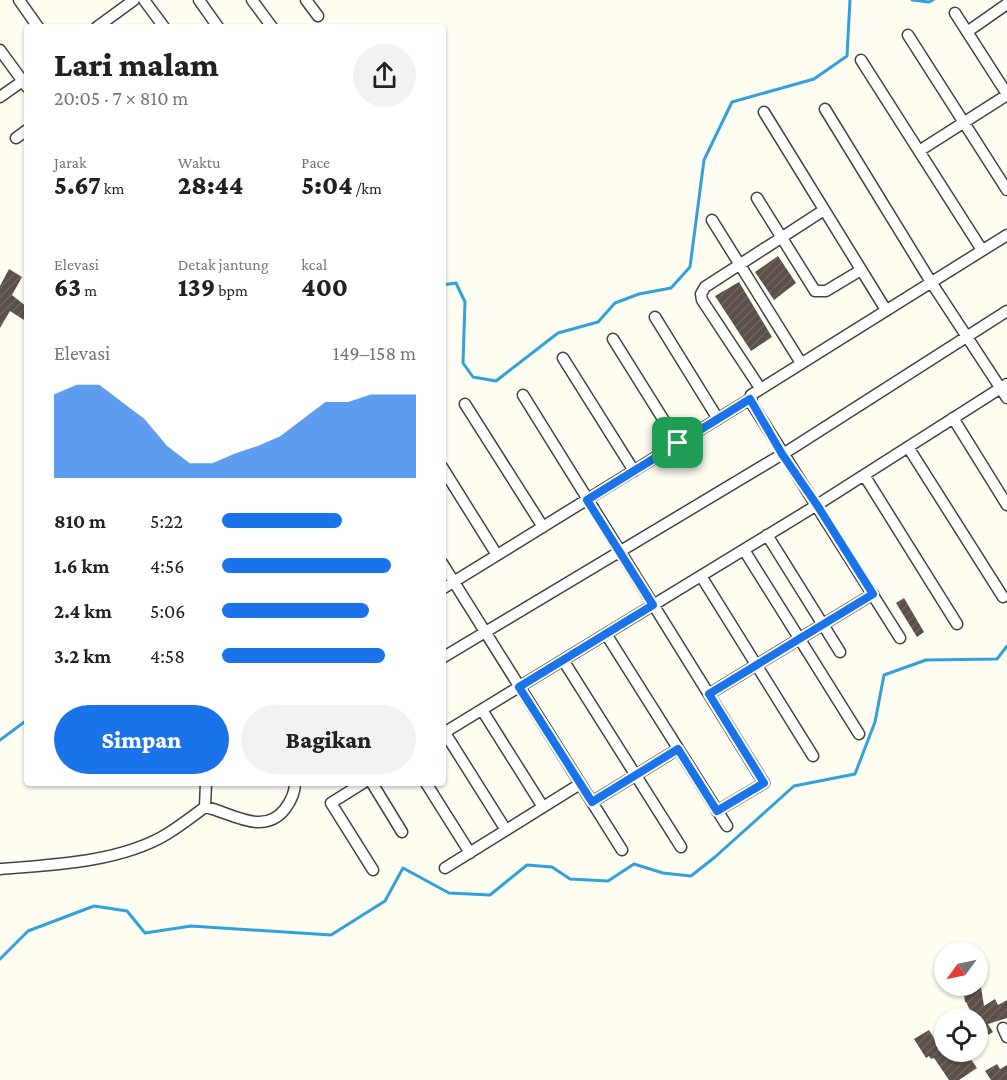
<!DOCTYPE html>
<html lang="id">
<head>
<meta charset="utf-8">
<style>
	body { margin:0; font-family:"Crimson Pro",serif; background:#f2f2f2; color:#202124; height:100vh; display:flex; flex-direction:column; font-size:22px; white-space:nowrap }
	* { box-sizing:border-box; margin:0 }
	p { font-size:20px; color:#757577 }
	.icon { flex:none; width:33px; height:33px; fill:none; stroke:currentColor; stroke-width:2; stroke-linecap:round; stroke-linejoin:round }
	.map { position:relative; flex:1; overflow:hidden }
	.side { position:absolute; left:24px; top:24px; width:422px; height:762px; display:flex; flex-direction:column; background:#fff; border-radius:6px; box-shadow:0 2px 4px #0004 }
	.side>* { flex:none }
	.needle { width:39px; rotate:237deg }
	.tools { position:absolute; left:934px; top:942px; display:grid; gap:12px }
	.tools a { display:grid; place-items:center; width:54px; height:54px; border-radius:50%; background:#fff; box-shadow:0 2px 4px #0004; font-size:30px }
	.pin { position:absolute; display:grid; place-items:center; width:51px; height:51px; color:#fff; margin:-26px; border-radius:12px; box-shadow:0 3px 9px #0006 }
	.round { display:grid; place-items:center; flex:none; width:63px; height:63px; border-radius:32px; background:#f2f2f2 }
	.summary { display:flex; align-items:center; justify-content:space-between; height:102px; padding:0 30px }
	h1 { font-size:33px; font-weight:800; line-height:45px }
	.stats { display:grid; grid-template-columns:repeat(3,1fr); gap:9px; height:102px; padding:6px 30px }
	.stats div { display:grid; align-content:center }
	.stats b { font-size:26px; font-weight:800 }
	.stats small { font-size:16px; font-weight:400 }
	.stats p { font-size:16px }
	.chart { height:168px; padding:12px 30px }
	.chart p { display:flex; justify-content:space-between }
	.chart svg { width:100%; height:108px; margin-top:6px; fill:#1a73e8; opacity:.7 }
	.primary-button { display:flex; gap:12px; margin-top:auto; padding:12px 30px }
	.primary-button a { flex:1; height:69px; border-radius:36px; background:#1a73e8; color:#fff; font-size:24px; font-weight:800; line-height:69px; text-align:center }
	.primary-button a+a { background:#f2f2f2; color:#202124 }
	ul { padding:0 30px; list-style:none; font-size:20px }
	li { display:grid; grid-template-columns:96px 72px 1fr; align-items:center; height:45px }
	li i { height:15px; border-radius:8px; background:#1a73e8 }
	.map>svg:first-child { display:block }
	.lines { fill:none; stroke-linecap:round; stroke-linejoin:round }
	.stream { stroke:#30a1db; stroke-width:3 }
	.building { fill:url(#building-hatch) }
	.minor-casing { stroke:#434343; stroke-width:13 }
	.minor { stroke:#fff; stroke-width:10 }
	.route-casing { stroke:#fff; stroke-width:12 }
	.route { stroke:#1a73e8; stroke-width:8 }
</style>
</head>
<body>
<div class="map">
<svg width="1007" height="1080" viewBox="0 0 1007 1080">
	<defs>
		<pattern id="building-hatch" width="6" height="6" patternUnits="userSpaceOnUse" patternTransform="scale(1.5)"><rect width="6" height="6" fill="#5a4f4b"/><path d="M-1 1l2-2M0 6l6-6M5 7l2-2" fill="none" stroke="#6d6461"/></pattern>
	</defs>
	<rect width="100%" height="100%" fill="#fffcf2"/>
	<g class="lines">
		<path class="stream" d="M912,0L929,2L933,0
			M442,285L456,283L465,302L463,363L473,377L496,381L558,333L598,322L615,303L639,294L671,288L690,267L704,160L732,102L814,79L847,56L850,0
			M0,740L27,720
			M0,959L28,931L94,906L127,911L145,933L191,926L331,935L385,901L403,868L449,893L490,895L527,865L552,867L570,879L608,881L634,864L663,873L691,876L715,857L794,786L855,774L875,722L884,675L926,660L997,659L1007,646"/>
	</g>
	<path class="building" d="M778,256L796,283L774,300L755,272Z
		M9,269L22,277L12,295L27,307V322L10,311L0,328V286Z
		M739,282L772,337L751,351L715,296Z
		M904,598L924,632L917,637L896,603Z
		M981,987L984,1006L995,999L998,1005L1007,1000V1018L988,1024L993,1032L978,1041V1018H974L966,1002H965L963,989Z
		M929,1030L937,1043L945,1038V1052H954L958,1057L966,1052L977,1068L959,1080H949L934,1058L931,1059L929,1056L926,1058L914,1039Z
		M997,1064L1000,1069L1007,1065V1080H991L985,1071Z"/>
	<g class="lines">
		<g class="minor-casing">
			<path id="minor" d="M19,0L38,27
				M144,0L164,27
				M199,0L218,27
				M252,0L272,27
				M306,0L318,16
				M955,13L1007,94
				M97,27L134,0
				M967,32L1007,4
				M908,35L1007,190
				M0,50L27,87
				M861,60L982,250
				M0,97L27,78
				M825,109L931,282L1007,398
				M764,112L886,310
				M16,138L27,130
				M919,151L1007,95
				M757,198L815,291H826L861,270
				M712,220L801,363
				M655,317L718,419
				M613,339L678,443
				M563,358L634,471
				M760,388L702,300L701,294L705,287L824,210
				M523,395L764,783L717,811
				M465,404L543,527
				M953,418L1007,505
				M908,447L1003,597
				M442,467L497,555
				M864,475L957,624
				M767,535L840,652
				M744,550L859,734
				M442,563L622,850
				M701,576L813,756
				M442,589L750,399
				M606,634L727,826
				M900,638L752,404L751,395L1007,235
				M442,658L791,449L1007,311
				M563,660L681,847
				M709,694L873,594
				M482,710L543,807
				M445,733L506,830
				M442,734L817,505L1007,384
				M363,783L331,803L373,870
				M372,783L402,832
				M426,783L470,853
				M592,802L678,749
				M205,807L206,783
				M445,868L580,784
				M0,869C53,865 121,862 167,834C180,826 193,816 205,807C231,812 263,837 285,809C291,801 295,793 295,783
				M1003,1028L1007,1037"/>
		</g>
		<use href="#minor" class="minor"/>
	</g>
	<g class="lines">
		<g class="route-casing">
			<path id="route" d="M750,399L782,454L817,505L873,594L709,694L764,783L717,811L678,749L592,802L519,687L653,605L587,500Z"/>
		</g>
		<use href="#route" class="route"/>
	</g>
</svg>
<div class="tools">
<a><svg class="needle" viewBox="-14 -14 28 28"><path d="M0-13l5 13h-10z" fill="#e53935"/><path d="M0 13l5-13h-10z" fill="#757577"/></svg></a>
<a><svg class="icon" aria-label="locate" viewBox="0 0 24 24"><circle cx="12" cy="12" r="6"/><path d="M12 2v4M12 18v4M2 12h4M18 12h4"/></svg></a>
</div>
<div class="pin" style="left:678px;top:443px;background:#1e9e55"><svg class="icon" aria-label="arrive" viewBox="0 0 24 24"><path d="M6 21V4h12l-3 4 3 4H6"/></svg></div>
<section class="side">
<div class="summary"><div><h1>Lari malam</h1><p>20:05 · 7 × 810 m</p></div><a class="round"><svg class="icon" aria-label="share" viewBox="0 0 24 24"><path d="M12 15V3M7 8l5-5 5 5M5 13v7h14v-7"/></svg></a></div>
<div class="stats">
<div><p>Jarak</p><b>5.67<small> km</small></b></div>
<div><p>Waktu</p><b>28:44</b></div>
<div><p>Pace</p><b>5:04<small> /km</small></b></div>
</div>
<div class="stats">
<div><p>Elevasi</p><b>63<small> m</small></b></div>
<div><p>Detak jantung</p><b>139<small> bpm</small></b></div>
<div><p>kcal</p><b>400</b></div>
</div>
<div class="chart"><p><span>Elevasi</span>149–158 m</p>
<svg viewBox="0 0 160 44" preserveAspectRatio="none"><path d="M0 44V10L10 6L20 6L30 13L40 20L50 31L60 38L70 38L80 34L90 31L100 27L110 20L120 13L130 13L140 10L150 10L160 10V44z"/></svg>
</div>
<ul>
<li><b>810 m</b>5:22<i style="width:62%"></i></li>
<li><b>1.6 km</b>4:56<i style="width:87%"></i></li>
<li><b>2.4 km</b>5:06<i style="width:76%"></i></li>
<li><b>3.2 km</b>4:58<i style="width:84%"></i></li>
</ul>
<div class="primary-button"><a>Simpan</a><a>Bagikan</a></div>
</section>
</div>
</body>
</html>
